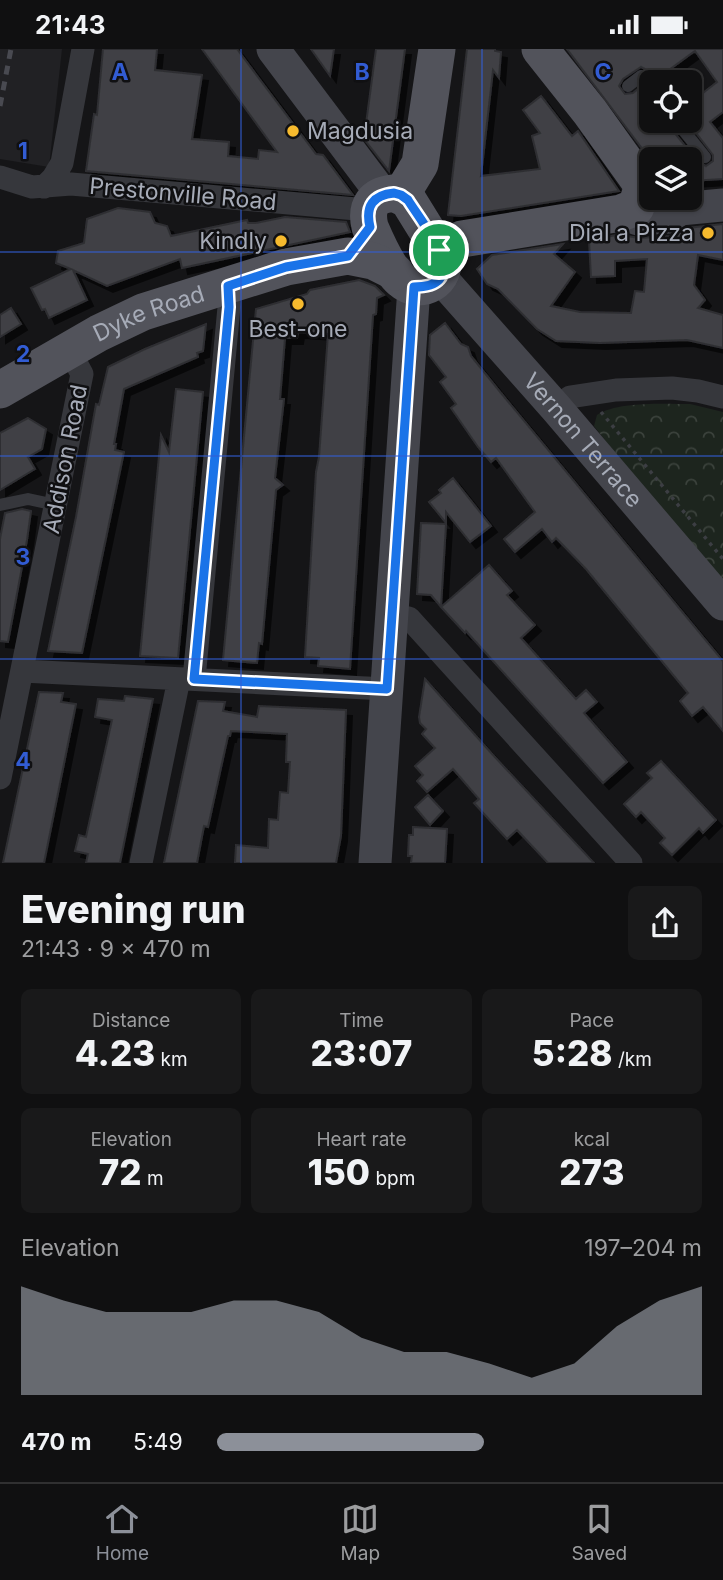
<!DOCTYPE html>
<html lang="en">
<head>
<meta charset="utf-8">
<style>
	body { margin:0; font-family:Inter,sans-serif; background:#19191a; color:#f1f3f6; height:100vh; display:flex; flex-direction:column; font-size:26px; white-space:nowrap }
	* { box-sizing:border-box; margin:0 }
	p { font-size:23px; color:#9c9d9f }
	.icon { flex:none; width:38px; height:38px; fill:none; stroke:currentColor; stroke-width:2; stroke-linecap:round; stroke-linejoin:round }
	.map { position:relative; height:814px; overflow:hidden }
	.details { display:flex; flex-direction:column; background:#101011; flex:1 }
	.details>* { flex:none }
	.controls { position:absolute; left:639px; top:21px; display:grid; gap:14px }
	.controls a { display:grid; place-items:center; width:63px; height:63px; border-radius:10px; background:#101011; box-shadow:0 2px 5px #0004,0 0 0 2px #303031; font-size:35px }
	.pin { position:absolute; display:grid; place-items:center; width:60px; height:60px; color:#fff; margin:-30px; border:4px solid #fff; border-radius:50%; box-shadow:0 2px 7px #0007 }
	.round { display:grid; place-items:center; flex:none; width:74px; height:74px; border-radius:10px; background:#19191a }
	.summary { display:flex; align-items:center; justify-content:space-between; height:119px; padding:0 21px }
	h1 { font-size:38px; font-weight:800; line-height:52px }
	.metrics { display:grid; grid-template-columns:repeat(3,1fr); gap:10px; height:119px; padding:7px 21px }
	.metrics div { display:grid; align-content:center; border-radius:10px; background:#19191a; text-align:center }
	.metrics b { font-size:35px; font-weight:800 }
	.metrics small { font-size:19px; font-weight:400 }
	.metrics p { font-size:19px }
	.chart { height:196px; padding:14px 21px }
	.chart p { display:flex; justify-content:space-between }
	.chart svg { width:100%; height:126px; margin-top:7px; fill:#8c9099; opacity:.7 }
	ul { padding:0 21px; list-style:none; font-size:23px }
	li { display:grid; grid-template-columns:112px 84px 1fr; align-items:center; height:52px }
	li i { height:18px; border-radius:9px; background:#8c9099 }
	.status { display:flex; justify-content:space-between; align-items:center; height:49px; padding:0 35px; background:#101011; direction:ltr }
	.status svg { height:19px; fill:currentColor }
	.dock { display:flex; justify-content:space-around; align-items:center; height:98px; border-top:2px solid #303031; background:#101011; font-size:19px; color:#9c9d9f }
	.dock a { display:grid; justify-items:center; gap:4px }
	.dock .active { color:#8c9099 }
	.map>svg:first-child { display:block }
	.built { fill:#212124 }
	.park { fill:url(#park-crowns) }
	.building { fill:#3f4044; stroke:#2f2f33; stroke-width:2; fill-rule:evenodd; filter:url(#shadow) }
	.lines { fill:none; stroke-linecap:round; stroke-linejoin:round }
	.path { stroke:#3c3e43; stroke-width:3.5; stroke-dasharray:3.5 5; stroke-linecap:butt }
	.service { stroke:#36373c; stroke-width:12 }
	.minor { stroke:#36373c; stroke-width:23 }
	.secondary { stroke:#44454c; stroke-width:33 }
	.primary { stroke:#52535b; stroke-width:37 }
	.rail { stroke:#494a51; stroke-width:5; stroke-dasharray:9 7; stroke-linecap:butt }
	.route-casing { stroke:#fff; stroke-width:14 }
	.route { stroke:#1a73e8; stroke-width:9 }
	.grid { fill:none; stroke:#325cd3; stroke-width:2; stroke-opacity:0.55 }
	.poi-dot { fill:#f6ba2e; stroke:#101012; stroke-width:2.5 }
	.labels { text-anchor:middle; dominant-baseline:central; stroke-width:5; stroke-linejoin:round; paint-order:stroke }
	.poi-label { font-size:23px; fill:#a6abb7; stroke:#101012; text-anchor:end }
	.street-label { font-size:23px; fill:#a6abb7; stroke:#101012 }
	.grid-label { font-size:23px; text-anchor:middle; font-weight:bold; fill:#325cd3; stroke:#101012; stroke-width:5; stroke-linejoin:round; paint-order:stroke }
</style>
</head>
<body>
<div class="status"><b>21:43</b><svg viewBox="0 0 49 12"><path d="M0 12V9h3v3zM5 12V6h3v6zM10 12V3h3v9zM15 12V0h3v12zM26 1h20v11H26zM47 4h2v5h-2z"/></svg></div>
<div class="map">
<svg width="723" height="814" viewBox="0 0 723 814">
	<defs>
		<pattern id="park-crowns" width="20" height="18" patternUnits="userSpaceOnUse" patternTransform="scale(1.75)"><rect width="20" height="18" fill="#1d251e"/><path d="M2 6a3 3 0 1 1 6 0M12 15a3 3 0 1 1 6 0" fill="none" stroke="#3b423c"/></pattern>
		<filter id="shadow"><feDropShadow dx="6" dy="6" stdDeviation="0" flood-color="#0009"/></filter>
	</defs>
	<rect width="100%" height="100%" fill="#151517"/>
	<path class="built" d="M0,0H62L49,118L0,110Z"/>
	<path class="park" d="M690,355L723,363V543L594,377L597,366C618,352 665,355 690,355Z"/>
	<path class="building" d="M103,0H157L155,21L202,26L192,90L229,93L228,107L258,110L259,101L277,103L202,0H237L316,105L323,106L353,146L86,122L94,65L97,66Z
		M311,0H334L330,27Z
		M376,0H405L389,122L364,90Z
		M467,0H495V2L501,3L499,29L493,21L481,127L540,120L532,87L540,84L523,61L541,47L572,87L578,82L619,142L461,167L448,166Z
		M567,0H723V63L710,73L723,89V130L690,132V110H650ZM695,2L717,33L690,54V72H687L713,106V112L706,117L698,113L669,77L667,72H651V49L645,46L639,39L633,44L625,45L619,37L623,30L641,18L647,21L657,33H679L669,21Z
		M118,159L150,163L155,174L167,177L171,187L247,171L248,174H256L285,168L346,173L350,183L182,219L180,210L107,237L73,221L87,251L49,269L45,260L42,261L31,239L71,220L56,214L58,202L84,194L87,170Z
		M723,175V211L698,206L694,236L705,251L698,259L723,266V299L687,291L600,294L556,292L537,280L498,240L487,235L477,220L492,206L563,195L554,205L575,223L551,257L580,263L631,264L635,242L644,243L647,210L615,212V227L591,228L589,191L617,186V188L627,187L639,189L670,187L687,179Z
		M359,231L375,237L384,246L377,249L376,265L373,266L350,620L318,617L319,609L305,608L316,423L319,408L328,285L298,283L297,289H285L280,350H284L275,429L283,436L276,441L262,595L259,594L257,614L223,611L256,260L307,245L310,241Z
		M11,259L21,275L0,288V266Z
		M445,274L461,295L468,298L471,307L501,344L723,612V682L703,658L692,667L680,652L688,644L586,520L556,489L552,493L542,480L515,503L504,490L535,463L496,409L491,413L478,398L451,359L456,355L440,333L446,328L429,306L430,286Z
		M206,275L203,302L197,304L198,308L124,340L114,395H116L115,401L124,403L82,604L48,602L76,468L96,355L99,356L108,318L145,300Z
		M176,340L203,343L178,609L140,607L161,386L169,403Z
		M28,369L46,380L42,400L28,408L35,420L0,441V384Z
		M453,429L491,477L470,493L446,463V474L429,453L441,444L439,441Z
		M22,460L31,462L27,491L8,593L0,592V490L5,464Z
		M421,474L446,475L441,558L431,546L417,545Z
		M489,516L512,542L507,546L535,576L521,589L576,650L586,641L597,653L584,664L627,713L603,734L466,582L465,584L441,558Z
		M425,630L493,706L594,814H548L517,781L507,790L474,754L479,750L453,720L427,743L417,732L423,726L415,717L435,699L422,685L426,680L420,674L419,668Z
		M39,643L63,644L61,653L76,655L44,814H3Z
		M125,647L153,650L120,814H86L88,805L75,802L79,786L86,788L112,671L95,668L98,650L124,652Z
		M198,652L225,653L223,662L257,668L259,657L346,661L341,787L336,814H235L236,796L268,799L269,770L278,771L280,743L288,744L290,713H286L287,685L231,682L230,687H228L208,778L204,777L197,814H164Z
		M661,712L716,771L703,784L699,779L672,806L660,794L665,789L641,763L636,768L624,755L652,729L647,724Z
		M428,746L443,762L430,776L415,758Z
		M413,778L447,780L445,814H411L412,807H408L409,786H413Z"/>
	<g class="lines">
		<path class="path" d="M601,363L723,510"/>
		<path class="service" d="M628,37L641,27L651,40
			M676,72L705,108
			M0,456L28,450L56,456"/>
		<path class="minor" d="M0,128L32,138L71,135L368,161
			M44,138L53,129L62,114L83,0
			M556,359L570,348L616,341L672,339L698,342L723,348
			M392,566L409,569L631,814
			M22,622L387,640
			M194,630L229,258L227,237
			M0,729L82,325L69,301
			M141,814L179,630"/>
		<g class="secondary">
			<path d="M273,0L382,145"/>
			<path d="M621,164L638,170L669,168L680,160L723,156"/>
			<path id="s1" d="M440,228L556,359L723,555"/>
			<path d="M375,814L414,238"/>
		</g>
		<g class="primary">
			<path d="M394,144L408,151L442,206C449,232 420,248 401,231C389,221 376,192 370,178C365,157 373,146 394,144Z"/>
			<path d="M401,146L420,115L437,0"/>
			<path d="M439,201L462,190L621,164L636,158L642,139L640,133L590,63L540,0"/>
			<path id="s2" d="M0,341L99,284L143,263L286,218L348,207L373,212L395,223"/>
		</g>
		<path class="rail" d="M0,57L11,0"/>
	</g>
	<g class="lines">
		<g class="route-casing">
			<path id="route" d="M394,144L401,146L408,151C422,174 476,238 414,238L387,640L194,630L229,258L228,237L286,218L348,207L370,178C365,157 373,146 394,144Z"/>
		</g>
		<use href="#route" class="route"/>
	</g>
	<path class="grid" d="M241,0V814M482,0V814M0,203H723M0,407H723M0,610H723"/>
	<g class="poi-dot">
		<circle cx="293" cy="82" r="7"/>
		<circle cx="708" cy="184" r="7"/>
		<circle cx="281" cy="192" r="7"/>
		<circle cx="298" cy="255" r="7"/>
	</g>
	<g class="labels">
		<g class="poi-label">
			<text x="307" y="82" text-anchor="start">Magdusia</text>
			<text x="694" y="184">Dial a Pizza</text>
			<text x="267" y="192">Kindly</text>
			<text x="298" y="280" text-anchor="middle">Best-one</text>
		</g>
		<g class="street-label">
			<text transform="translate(183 145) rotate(5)">Prestonville Road</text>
			<text stroke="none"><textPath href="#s2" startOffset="168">Dyke Road</textPath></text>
			<text stroke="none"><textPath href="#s1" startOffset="217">Vernon Terrace</textPath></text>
			<text transform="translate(65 410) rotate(-79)">Addison Road</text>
		</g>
	</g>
	<g class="grid-label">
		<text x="120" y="31">A</text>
		<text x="362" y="31">B</text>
		<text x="603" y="31">C</text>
		<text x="23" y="110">1</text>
		<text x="23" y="313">2</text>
		<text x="23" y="516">3</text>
		<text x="23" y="720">4</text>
	</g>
</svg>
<div class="controls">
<a><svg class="icon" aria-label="locate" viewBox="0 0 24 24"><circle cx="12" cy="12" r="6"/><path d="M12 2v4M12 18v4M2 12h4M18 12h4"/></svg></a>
<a><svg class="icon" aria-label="layers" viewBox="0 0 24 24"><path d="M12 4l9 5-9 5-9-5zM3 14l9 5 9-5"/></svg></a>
</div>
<div class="pin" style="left:439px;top:201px;background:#1e9e55"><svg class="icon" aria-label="arrive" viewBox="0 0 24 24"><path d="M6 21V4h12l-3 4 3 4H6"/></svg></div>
</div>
<section class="details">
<div class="summary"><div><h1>Evening run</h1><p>21:43 · 9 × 470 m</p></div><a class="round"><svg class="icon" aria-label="share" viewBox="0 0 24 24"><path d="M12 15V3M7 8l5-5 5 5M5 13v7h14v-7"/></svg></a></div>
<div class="metrics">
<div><p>Distance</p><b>4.23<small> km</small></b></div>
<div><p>Time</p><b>23:07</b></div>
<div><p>Pace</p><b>5:28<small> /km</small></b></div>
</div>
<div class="metrics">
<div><p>Elevation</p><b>72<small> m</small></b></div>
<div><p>Heart rate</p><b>150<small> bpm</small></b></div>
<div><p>kcal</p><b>273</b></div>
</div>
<div class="chart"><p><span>Elevation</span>197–204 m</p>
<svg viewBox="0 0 160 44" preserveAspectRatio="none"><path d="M0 44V6L10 11L20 15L30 15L40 15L50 11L60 11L70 15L80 24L90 29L100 29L110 33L120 38L130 33L140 20L150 11L160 6V44z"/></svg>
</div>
<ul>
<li><b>470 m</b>5:49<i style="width:55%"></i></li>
</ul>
</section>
<nav class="dock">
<a class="active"><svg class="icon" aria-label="home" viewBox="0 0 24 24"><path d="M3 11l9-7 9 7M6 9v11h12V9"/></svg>Home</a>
<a><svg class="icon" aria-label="map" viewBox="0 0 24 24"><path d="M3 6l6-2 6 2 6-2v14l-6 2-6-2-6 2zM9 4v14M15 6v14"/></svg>Map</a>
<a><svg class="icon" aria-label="saved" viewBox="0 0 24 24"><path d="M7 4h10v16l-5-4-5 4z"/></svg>Saved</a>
</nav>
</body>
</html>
